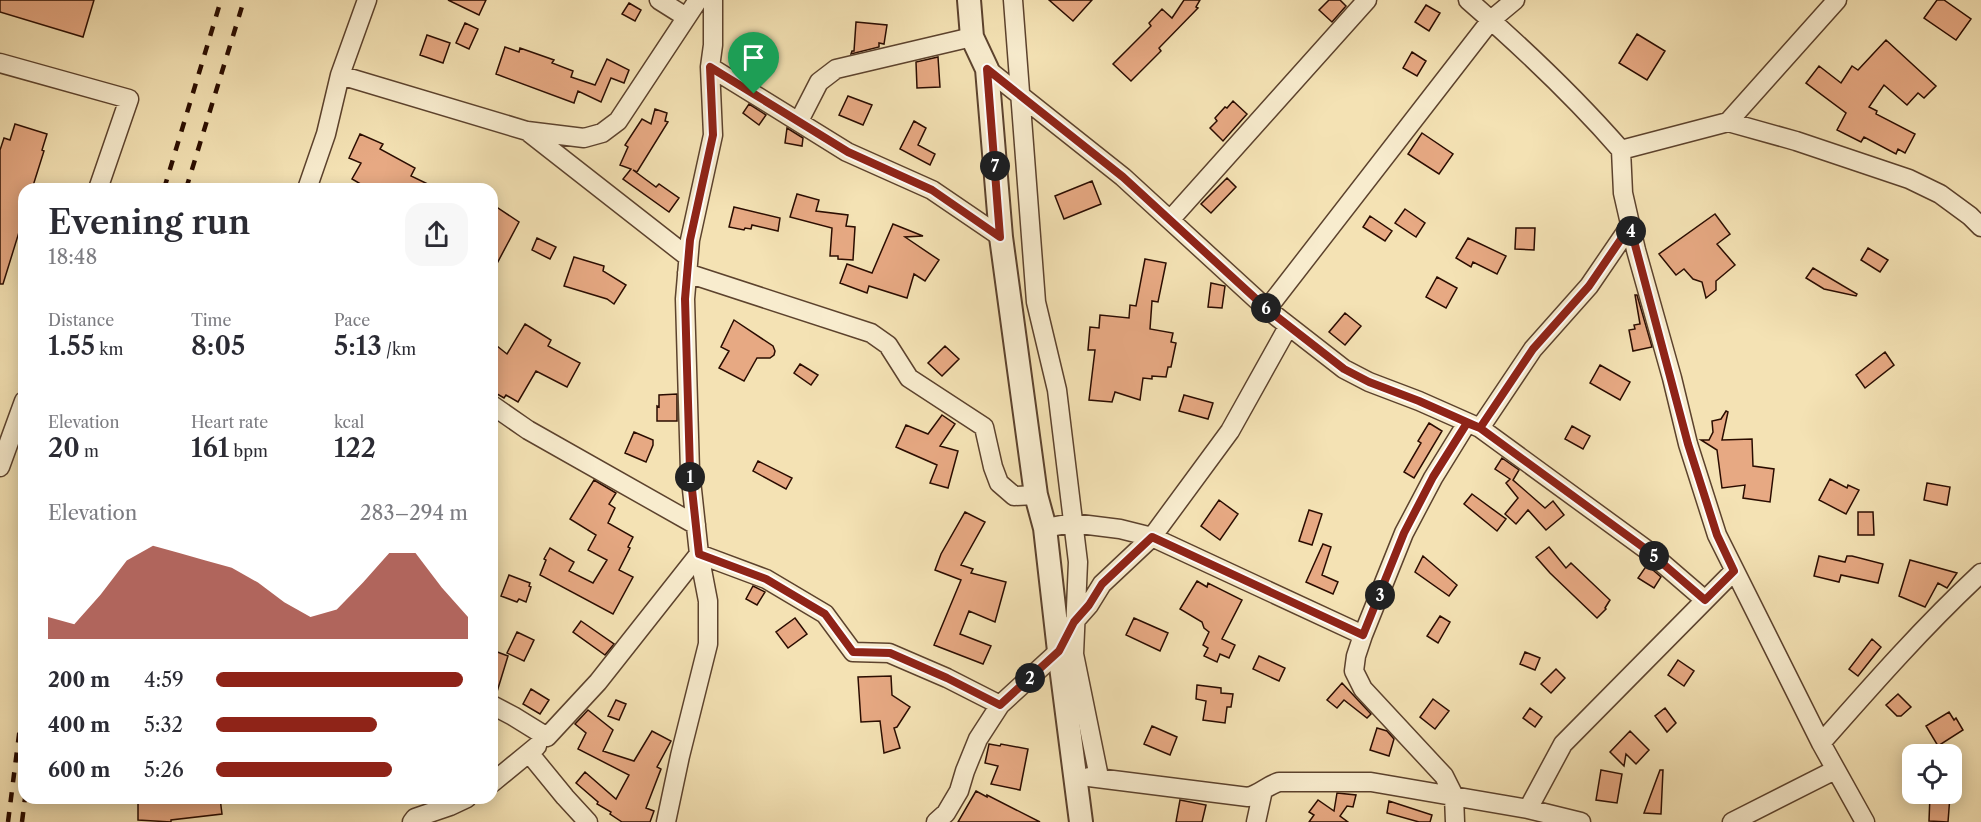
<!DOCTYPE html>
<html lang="en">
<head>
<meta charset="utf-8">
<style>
	body { margin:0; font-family:"Libre Caslon Text",serif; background:#f7f7f7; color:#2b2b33; height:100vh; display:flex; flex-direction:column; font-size:22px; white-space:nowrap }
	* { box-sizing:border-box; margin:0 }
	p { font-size:20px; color:#7c7c81 }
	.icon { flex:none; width:33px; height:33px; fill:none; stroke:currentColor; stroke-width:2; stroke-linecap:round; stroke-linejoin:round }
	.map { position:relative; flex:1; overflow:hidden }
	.panel { position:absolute; left:18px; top:183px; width:480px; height:621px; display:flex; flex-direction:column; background:#fff; border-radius:18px; box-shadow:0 3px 15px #0003 }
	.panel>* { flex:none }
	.tools { position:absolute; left:1902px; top:744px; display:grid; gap:12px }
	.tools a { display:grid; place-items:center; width:60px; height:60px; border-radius:12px; background:#fff; box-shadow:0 3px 15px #0003; font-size:30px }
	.pin { position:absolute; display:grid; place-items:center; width:51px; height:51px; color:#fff; margin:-62px -26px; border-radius:50% 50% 50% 0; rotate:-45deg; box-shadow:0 0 6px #0007 }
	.pin .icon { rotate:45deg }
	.km { position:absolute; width:30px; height:30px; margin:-15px; border-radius:50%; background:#222; color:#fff; font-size:16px; line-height:30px; text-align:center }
	.round { display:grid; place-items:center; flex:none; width:63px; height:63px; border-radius:18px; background:#f7f7f7 }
	.headline { display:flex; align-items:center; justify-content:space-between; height:102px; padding:0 30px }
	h1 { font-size:33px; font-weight:600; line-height:45px }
	.metrics { display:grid; grid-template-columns:repeat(3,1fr); gap:9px; height:102px; padding:6px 30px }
	.metrics div { display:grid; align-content:center }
	.metrics b { font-size:26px; font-weight:600 }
	.metrics small { font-size:16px; font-weight:400 }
	.metrics p { font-size:16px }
	.chart { height:168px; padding:12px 30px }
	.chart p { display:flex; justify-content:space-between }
	.chart svg { width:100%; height:108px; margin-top:6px; fill:#8f2418; opacity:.7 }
	ul { padding:0 30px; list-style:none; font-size:20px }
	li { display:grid; grid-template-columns:96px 72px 1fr; align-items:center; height:45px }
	li i { height:15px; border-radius:8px; background:#8f2418 }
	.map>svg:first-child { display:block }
	.building { fill:#e7a983; stroke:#2a0c00; stroke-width:1.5 }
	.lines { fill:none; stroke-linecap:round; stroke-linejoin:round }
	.minor-casing { stroke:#5c422d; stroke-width:21 }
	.tertiary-casing { stroke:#5c422d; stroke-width:26 }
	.minor { stroke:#f8ecce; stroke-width:18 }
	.tertiary { stroke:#f8ecce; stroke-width:22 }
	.rail { stroke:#2a0c00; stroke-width:4.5; stroke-dasharray:10 10; stroke-linecap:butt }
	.route-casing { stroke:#fff; stroke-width:12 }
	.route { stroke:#8f2418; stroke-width:8 }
</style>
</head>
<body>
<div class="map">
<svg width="1981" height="822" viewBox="0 0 1981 822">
	<rect width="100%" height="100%" fill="#f4e2b4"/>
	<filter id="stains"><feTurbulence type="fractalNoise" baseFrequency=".00333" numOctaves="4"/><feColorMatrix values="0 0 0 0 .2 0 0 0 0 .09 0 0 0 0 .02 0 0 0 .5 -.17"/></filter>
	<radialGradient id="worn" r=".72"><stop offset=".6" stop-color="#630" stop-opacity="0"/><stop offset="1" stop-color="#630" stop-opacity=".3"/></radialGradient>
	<path class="building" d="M0,0H94L83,37L0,12Z
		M448,0H486L479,15Z
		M1049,0H1092L1073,21Z
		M1184,0H1200L1196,7L1198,8L1159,48L1161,51L1131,81L1113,64L1151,26L1149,23L1162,9L1172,18Z
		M1329,0H1340L1346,6L1332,22L1319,10Z
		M1937,0H1944L1971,19L1956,40L1924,18Z
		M629,3L641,10L635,21L622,14Z
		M1426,5L1440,13L1429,31L1415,22Z
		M856,22L887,25L884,44L879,43V47L851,54L852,51H854Z
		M465,23L478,29L469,49L456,43Z
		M1637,34L1665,51L1647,80L1619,63Z
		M427,35L450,43L443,63L420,55Z
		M1886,40L1936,86L1924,98L1918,93L1907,105L1884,85L1869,107L1877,111L1876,114L1915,134L1905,153L1898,149L1896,154L1864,137L1861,142L1837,130L1846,113L1806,83L1819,66L1841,83L1852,66L1858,70Z
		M505,47L519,52L520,48L554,60L552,63L573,71L571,77L595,85L607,59L629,70L624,83L611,78L601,102L578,91L574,103L496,74Z
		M1412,52L1426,61L1417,76L1403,68Z
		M938,57L940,87L917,88L916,62Z
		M848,96L872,105L863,125L839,115Z
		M1233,101L1247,114L1223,141L1210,128L1217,121L1215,118L1225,107L1227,108Z
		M749,104L766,115L759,125L743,113Z
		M655,109L667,113L665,121L668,122L637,172L633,170L656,187L659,184L679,198L669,212L623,179L631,169L620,165L628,147L625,145L642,119L651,124Z
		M914,121L926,128L918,145L935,154L930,165L900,149Z
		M15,124L47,134L42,150L44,151L32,189H24V216L3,284H0V150L4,138L10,140Z
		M787,128L803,138L802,146L785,143Z
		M1422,133L1453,154L1439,174L1408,154Z
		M360,134L383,144L380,149L415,168L411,176L438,189H369L352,179L361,163L349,158Z
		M1227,178L1236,187L1211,213L1201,204Z
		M1092,181L1101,204L1064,219L1055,196Z
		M797,194L819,200L816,211L848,215L846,226L855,227L853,260L838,259V256H830L832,228L790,217Z
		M492,204L519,222L492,273Z
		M734,207L780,218L778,231L752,225L751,229L745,228L744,230L729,227Z
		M1405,209L1425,223L1416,237L1395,223Z
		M1715,214L1730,234L1717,244L1735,265L1716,281V290L1706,298L1702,282L1693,279L1684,269L1676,275L1659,254Z
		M1370,216L1392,231L1385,241L1363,227Z
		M893,224L923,236L905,237L939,260L925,281L914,274L907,298L869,286L867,293L840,283L847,264L872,273Z
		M1516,228H1535L1534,250L1515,249Z
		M537,238L556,247L550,259L532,250Z
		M1468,238L1506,256L1497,274L1473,262L1471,267L1456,258Z
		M1868,248L1888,260L1880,272L1861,260Z
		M574,257L604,266L603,271L626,285L614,304L607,299L564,286Z
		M1145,259L1166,263L1158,302L1152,301L1150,329L1173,333L1171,342L1176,343L1171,367H1168L1166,377L1152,376V379L1143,378L1140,400L1115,392L1112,402L1089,400L1095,350H1088L1090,327L1099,328L1100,315L1129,318L1130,305L1136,306Z
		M1813,268L1857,294L1856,296L1824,289L1806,278Z
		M1437,277L1457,288L1446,308L1426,297Z
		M1211,283L1225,286L1222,308L1208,307Z
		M1635,295H1637L1652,347L1633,351L1629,330L1635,329L1634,325L1640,324Z
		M1345,313L1361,326L1345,345L1329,332Z
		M734,320L773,346L775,351L774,355L770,358H757L744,381L719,368L729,351L721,347Z
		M525,324L551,340L548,346L580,363L567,387L536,371L518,402L506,395L504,398L492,391V342L507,354Z
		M945,346L959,359L942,376L928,363Z
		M1885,352L1894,365L1865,388L1856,375Z
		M800,364L818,375L811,385L794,373Z
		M1600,365L1630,382L1620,400L1590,383Z
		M677,394V421H657V406L659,407V395Z
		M1184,395L1213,403L1208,419L1179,411Z
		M1726,411L1728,412L1722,440L1752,439L1753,466L1774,469L1770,502L1743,498L1745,485L1722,488L1717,450L1701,440H1709L1713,432L1712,421L1721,419Z
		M942,415L955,424L940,446L958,451L948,488L930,483L937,465L896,447L906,425L928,434Z
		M1429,423L1442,431L1414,478L1404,472L1421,443L1418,441Z
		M1572,426L1590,436L1583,449L1565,439Z
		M634,432L653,440V445L646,462L625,453Z
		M1502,458L1519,470L1513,480L1545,508L1553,501L1564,515L1546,530L1528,510L1516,524L1505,514L1518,498L1506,483L1510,479L1495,469Z
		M758,461L792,478L786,489L753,471Z
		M1830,479L1847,488L1848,485L1859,490L1846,514L1819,500Z
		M594,480L616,493L609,504L615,508L608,523L633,537L628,547L630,548L619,570L633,577L613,614L540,575L546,560L544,559L550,548L574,562L569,571L593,583L607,560L588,550L596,535L570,519Z
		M1927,483L1950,487L1947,505L1924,500Z
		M1472,494L1506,519L1497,531L1464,504Z
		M1219,500L1238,514L1220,540L1201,526Z
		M1309,510L1322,514L1312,545L1299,541Z
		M965,512L985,522L961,565L973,569L971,573L1006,582L995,622L969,611L960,634L991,646L983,664L934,645L961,580L935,570L941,554Z
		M1858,512H1873L1874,535H1858Z
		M1323,544L1331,547L1322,575L1338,582L1333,594L1306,582Z
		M1549,547L1566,568L1571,563L1610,600L1605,608L1606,609L1597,618L1550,573L1536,557Z
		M1423,556L1457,585L1449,596L1415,572Z
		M1819,556L1845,562L1847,556H1852L1883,564L1878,583L1841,575L1839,582L1814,576Z
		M1910,560L1957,573L1947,588L1938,583L1925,607L1899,596Z
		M1647,565L1661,577L1654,588L1638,578Z
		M509,575L530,583L529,586L531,587L526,602L519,599L517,602L501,596Z
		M1197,581L1207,587L1208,583L1242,600L1222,639L1235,645L1229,658L1220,654L1217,662L1204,656L1208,648L1203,645L1209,632L1204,628L1202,622L1180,609Z
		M753,586L765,592L757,605L746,599Z
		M1440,616L1450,622L1438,643L1427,636Z
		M795,618L807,634L788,648L776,632Z
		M1134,618L1168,633L1160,651L1126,635Z
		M581,621L614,644L605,655L573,632Z
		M517,632L534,640L524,661L507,653Z
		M1872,639L1881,647L1858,676L1849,669Z
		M492,650L508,656L496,695L492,694Z
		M1525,652L1540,658L1535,670L1520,664Z
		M1259,656L1285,668L1279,681L1253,669Z
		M1678,660L1694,671L1684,686L1668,675Z
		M1556,669L1565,678L1551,693L1541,684Z
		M891,676L892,695L910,707L897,727L894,728L900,748L884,753L880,721L861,722L858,677Z
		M1342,683L1371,714L1367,718L1344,700L1337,708L1327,700Z
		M1197,685L1221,688V693L1233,694L1231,707H1227L1225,723L1203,720L1206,701L1196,699Z
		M531,689L549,700L540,714L523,704Z
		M1898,694L1911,707L1901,716H1897L1886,705Z
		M1433,699L1449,711L1435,729L1420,717Z
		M616,700L626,704L619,720L608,716Z
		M1530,708L1542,717L1535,727L1523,718Z
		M1665,708L1676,723L1667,732L1655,716Z
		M588,710L613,730L603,751L634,761L652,731L671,741L657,767L661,769L646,808L654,811L650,822H622L610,814L611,812L597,804L598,802L576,783L585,772L616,799L629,775L578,749L586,733L575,724Z
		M1949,712L1954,720L1956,718L1963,730L1938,746L1926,726Z
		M1152,726L1177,737L1170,755L1144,744Z
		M1377,728L1387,731L1394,739L1389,756L1370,750Z
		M1630,731L1649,750L1636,764L1626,754L1624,766L1610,752Z
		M989,744L1000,746L1001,744L1028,749L1020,790L991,784L998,766L985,763Z
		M1601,770L1622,774L1617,803L1596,800Z
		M1660,770H1663L1661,814L1644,813Z
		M976,791L987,797V795L1040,822H958Z
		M1337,793L1356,795L1353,807L1347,806L1340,816L1348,822H1309L1314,815L1309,812L1318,800L1334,811Z
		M1930,795L1950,796L1948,822L1929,821Z
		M138,798H220L222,814L171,820V822L138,820Z
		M1180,800L1206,805L1202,822H1176Z
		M1389,801L1432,815L1430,822H1419L1387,813Z"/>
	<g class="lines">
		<g class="minor-casing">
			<path id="minor" d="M659,0L686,17
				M1013,0L1036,302L1057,390L1078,562L1074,654L1099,777
				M1468,0C1522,47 1574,96 1621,150L1728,122L1796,141L1909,179L1940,194L1970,216L1981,227
				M0,63L129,99L98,189
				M710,67L847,152L932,190L1001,237
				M987,69L1123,177L1267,309L1344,369L1369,382L1419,401L1480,428L1647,550L1705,600
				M340,75L527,131L584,138L602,133L618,121L698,0
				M799,121L819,82L836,69L972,37
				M1728,122L1837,0
				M527,131L688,257
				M1621,150L1623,193L1636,250L1672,378L1688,444L1717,535L1821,743L1865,822
				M307,189L326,134L340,75L367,0
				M1170,220L1367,0
				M687,273L871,333L888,345L909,378L984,427L993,467L999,483L1014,496L1036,495
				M1267,309L1491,20L1515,0
				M492,405L528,430L696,525
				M1480,428L1533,349L1589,286L1630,226
				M0,467L24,401
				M1045,528L1072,523L1120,529L1152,537L1363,635
				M492,705L513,716L547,737L598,682L699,554L766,579L825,614L853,652L889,653L947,678L1000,705
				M1821,743C1873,684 1924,626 1981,573
				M529,753L565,797L588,822
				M1089,777L1248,797C1260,794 1268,785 1279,782H1371L1528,809L1581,822
				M492,783L537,746
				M1528,809L1563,744L1734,571
				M412,822L415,818L450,806L467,798
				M666,822L680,756L708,644V601L699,554L690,471L685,299L690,240L713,135L710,67L713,45V0
				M936,822L946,813L959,791L965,771L978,739L1000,705L1059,651L1074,622L1089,605L1102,584L1152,537L1230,431L1288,327
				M1256,822L1263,790
				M1455,822L1454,796L1444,776L1363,689L1354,671L1356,656L1363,635L1404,533L1433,478L1467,423
				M1732,822L1835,770"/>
		</g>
		<g class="tertiary-casing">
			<path id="tertiary" d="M969,0L972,37L987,69L1001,237L1036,495L1045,528L1059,651L1081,822"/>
		</g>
		<use href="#minor" class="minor"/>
		<use href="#tertiary" class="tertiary"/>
		<path class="rail" d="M164,189L221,0
			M186,189L244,0
			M8,822L24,695
			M22,822L25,798"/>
	</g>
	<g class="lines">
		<g class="route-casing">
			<path id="route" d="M754,94L710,67L713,135L690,240L685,299L690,471L699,554L766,579L825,614L853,652L890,653L947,678L1000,705L1059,651L1074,622L1089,605L1102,584L1152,537L1363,635L1404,533L1433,477L1467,423L1480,428L1533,349L1589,286L1630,226L1688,444L1717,535L1734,571L1705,600L1647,550L1480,428L1419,401L1369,382L1344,369L1267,309L1123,177L987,69L1000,237L932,190L848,152L754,94"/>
		</g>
		<use href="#route" class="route"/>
	</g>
	<rect width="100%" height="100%" filter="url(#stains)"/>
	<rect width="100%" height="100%" fill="url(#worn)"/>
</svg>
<div class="tools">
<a><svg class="icon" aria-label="locate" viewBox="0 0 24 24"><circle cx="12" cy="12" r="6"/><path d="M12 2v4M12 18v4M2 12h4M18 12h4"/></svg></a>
</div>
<div class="pin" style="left:754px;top:94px;background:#1e9e55"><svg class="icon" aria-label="arrive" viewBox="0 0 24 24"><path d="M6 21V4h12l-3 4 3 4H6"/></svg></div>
<b class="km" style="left:690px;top:477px">1</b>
<b class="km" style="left:1030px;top:678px">2</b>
<b class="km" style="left:1380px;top:595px">3</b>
<b class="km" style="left:1631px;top:231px">4</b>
<b class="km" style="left:1654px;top:556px">5</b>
<b class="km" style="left:1266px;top:308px">6</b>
<b class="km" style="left:995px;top:166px">7</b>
<section class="panel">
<div class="headline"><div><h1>Evening run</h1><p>18:48</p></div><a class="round"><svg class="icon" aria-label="share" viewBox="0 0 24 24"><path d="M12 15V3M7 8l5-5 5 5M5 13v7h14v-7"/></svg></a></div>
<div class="metrics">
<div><p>Distance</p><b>1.55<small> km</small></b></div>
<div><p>Time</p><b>8:05</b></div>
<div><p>Pace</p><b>5:13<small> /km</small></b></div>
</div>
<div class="metrics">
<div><p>Elevation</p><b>20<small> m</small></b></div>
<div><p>Heart rate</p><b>161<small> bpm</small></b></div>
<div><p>kcal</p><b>122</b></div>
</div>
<div class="chart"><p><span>Elevation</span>283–294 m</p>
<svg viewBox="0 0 160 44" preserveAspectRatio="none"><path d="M0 44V35L10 38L20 26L30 12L40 6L50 9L60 12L70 15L80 21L90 29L100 35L110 32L120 21L130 9L140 9L150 23L160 35V44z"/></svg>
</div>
<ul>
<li><b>200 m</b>4:59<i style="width:98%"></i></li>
<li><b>400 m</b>5:32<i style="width:64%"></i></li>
<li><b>600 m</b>5:26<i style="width:70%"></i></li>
</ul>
</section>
</div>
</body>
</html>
